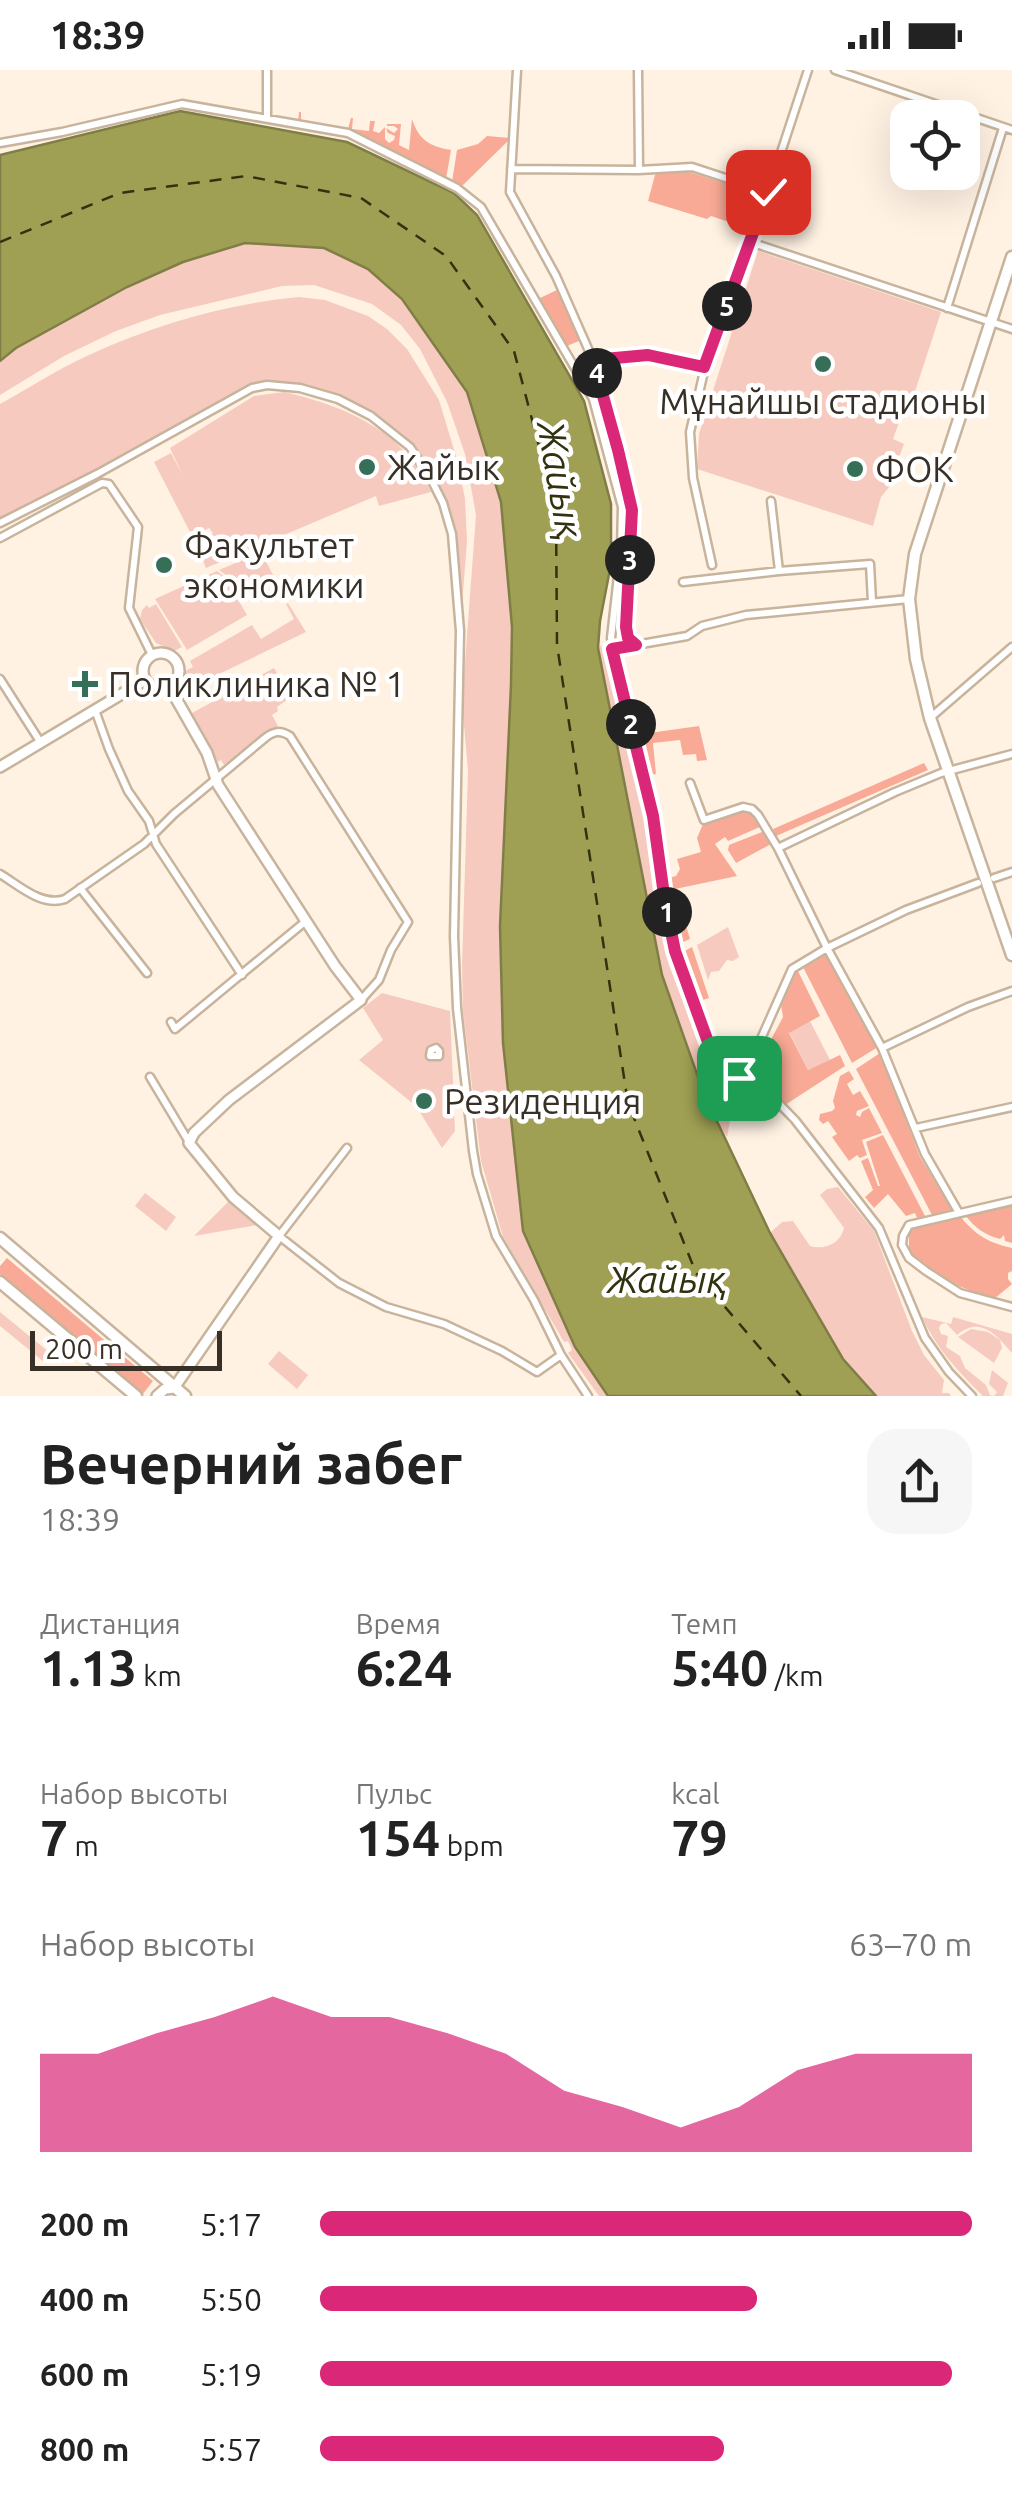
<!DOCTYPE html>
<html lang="ru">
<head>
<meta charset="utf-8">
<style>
	body { margin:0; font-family:Ubuntu,sans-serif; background:#f6f6f6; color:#222; height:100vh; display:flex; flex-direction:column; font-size:38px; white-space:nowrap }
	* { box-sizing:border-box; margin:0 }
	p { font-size:32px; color:#767676 }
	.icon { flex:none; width:55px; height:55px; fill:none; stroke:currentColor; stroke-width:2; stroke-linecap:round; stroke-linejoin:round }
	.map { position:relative; height:1326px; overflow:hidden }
	.drawer { display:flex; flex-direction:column; background:#fff; flex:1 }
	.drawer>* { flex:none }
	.buttons { position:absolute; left:890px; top:30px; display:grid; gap:20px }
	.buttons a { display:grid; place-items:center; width:90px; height:90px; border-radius:20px; background:#fff; box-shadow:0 10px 40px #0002; font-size:50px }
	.scale { position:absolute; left:30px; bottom:25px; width:192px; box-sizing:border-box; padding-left:10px; border:5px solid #383027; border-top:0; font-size:28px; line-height:35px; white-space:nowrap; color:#383027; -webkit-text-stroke:8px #fff; paint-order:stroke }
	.pin { position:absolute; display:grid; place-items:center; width:85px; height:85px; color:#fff; margin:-42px; border-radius:20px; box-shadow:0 5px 15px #0006 }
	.km { position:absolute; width:50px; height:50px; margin:-25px; border-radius:50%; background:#222; color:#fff; font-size:28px; line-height:50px; text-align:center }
	.round { display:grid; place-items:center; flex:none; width:105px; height:105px; border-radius:30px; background:#f6f6f6 }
	.headline { display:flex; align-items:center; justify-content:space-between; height:170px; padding:0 40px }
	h1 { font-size:55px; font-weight:700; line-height:75px }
	.stats { display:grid; grid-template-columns:repeat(3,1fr); gap:15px; height:170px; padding:10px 40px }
	.stats div { display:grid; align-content:center }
	.stats b { font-size:50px; font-weight:700 }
	.stats small { font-size:28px; font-weight:400 }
	.stats p { font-size:28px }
	.chart { height:280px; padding:20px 40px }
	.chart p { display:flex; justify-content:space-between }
	.chart svg { width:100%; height:180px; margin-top:10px; fill:#db2777; opacity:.7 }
	ul { padding:0 40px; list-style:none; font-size:32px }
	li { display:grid; grid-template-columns:160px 120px 1fr; align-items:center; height:75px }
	li i { height:25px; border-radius:12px; background:#db2777 }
	.status { display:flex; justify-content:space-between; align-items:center; height:70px; padding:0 50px; background:#fff; direction:ltr }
	.status svg { height:28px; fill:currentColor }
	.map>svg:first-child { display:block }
	.green { fill:#f6cabf }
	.forest { fill:#f9aa96 }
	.water { fill:#9fa054; stroke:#807e46; stroke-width:2.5 }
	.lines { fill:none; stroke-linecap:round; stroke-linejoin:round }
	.ferry { stroke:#323210; stroke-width:2.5; stroke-dasharray:12 10; stroke-linecap:butt }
	.street-casing { stroke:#c8b49c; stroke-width:11 }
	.secondary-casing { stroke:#c8b49c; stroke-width:14 }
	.primary-casing { stroke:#c8b49c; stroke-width:15 }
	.street { stroke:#fff; stroke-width:6 }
	.secondary { stroke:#fff; stroke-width:9 }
	.primary { stroke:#fff; stroke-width:10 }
	.route-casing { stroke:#fff; stroke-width:20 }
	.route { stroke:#db2777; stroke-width:12 }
	.poi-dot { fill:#356f58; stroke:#fff; stroke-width:4 }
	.labels { text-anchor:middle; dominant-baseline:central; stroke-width:9; stroke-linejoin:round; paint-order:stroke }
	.poi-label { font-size:35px; fill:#383027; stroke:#fff; text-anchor:start }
	.water-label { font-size:38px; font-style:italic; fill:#323210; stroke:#fff }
</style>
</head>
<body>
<div class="status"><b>18:39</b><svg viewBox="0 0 49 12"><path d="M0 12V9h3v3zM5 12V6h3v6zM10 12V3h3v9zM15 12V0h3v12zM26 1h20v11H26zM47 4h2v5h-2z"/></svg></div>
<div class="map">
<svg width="1012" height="1326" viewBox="0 0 1012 1326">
	<rect width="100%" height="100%" fill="#fff2e3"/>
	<path class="green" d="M245,173L324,178L368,199L402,229L467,322L501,432L512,557L503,973L523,1161L575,1277L608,1326H599L568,1283L572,1280L568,1271L564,1272L503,1167L481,1091L463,941L462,895L468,701L462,632L476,445L465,384L447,332L420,279L401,255L372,234L314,215L282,216L160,245L116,261L64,286L0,325V291L16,278L127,217L183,192Z
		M758,181L941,242L906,349L901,347L893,369L904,374L899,387H892L902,391L895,410L881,427L873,456L697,399L699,364Z
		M299,227L325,230L368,246L387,259L407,279L439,330L458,393L465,429L467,471L460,561L452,464L443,433L417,389L395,364L338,329L300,318H252L0,453V334C29,318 58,299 89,285C156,254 226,234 299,227Z
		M284,322C345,336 405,361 431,422L379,436L376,426L206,498L195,473L213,463L209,458L192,466L154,392L171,383L183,406L170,378L254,326Z
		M261,482L281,520L278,521L270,508L248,521L219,500Z
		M217,501L245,523L237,528L247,545L187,580L155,529Z
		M288,533L306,562L188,619L183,611L185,601L193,597L190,591L252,555L261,569L294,549L286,534Z
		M156,534L182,577L174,581L156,573L140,549L142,540L147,535L149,538Z
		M601,575L644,746L654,830L669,895L716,1014L721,1018L730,1016L746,1018L740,1034L731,1044L727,1067L717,1053L704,1024L662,905L598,578Z
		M274,598L291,627L277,637L278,641L272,645L278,656L224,695L221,690L218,692L192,643Z
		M728,857L739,887L733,891L727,890L719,901L711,902L708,910L697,875Z
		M382,923L450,941L455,1061L442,1078L416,1036L359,990L383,970L363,938Z
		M810,951L830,990L808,1000L789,962Z
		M838,1117L874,1161L912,1261L924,1285L944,1310L942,1323H949L951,1326H876L843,1289L770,1163L782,1152L793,1151L810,1176C825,1180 840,1174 844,1158L820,1125L827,1119Z
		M145,1123L176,1147L166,1161L135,1136Z
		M230,1130L258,1155L194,1166Z
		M0,1242L55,1287L51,1292H44L0,1256Z
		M922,1247L951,1254L953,1247L1012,1264V1283C997,1266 981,1245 957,1265L946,1253L941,1254L939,1258L941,1264L948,1266L946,1277L960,1286L965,1298L986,1315L990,1325L994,1326L997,1322L989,1314L992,1300L1008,1313L1003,1326H983C959,1303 936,1278 922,1247Z
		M971,1259L988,1262L1000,1270L1002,1278L994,1293L958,1267Z
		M279,1281L308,1305L297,1319L268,1294Z"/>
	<path class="forest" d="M299,42H301V50L348,59L351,48H353L352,59L369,61L370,51H375L373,61L379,63L385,57V69L389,73L394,70L395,66L388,63L386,58L394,63L398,59L394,56H387V54H401L399,75L409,80L412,49C419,70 429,76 451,80L446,109L346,61L298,53Z
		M487,66L511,68L461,117L452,112L457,80L478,74Z
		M662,100L689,102L762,125L750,159L711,146L707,149L648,131L655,105Z
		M557,220L581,270L567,276L540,228Z
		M699,656L707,690L697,691L696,684L683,685L680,670L653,673L656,704L648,705L642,664Z
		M924,693L928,700L776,766L773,759Z
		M741,740L752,743L762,756L728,771L725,767L715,774L737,806L675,819L690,869L676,875L665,822L668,821L665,809L676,806L680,799L677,789L701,782L697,768L703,754Z
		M762,762L766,763L771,774L736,793L728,780L729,775Z
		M692,877L709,928L703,930L704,933L697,935L679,884Z
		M827,883L878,977L852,993L803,897Z
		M797,899L820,946L789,963L808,1000L840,985L845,996L785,1035L762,1012L758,994L783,947L781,935Z
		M880,983L920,1087L952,1140L932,1145L856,999Z
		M849,1001L854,1009L847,1014L853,1025L860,1021L869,1036L857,1041L856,1045L860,1047L862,1042L869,1038L882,1063L862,1070L867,1085L860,1088L857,1085L849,1091L832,1067L837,1064L828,1051L823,1054L819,1050L820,1044L832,1041L835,1038L833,1031L840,1006Z
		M883,1065L925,1146L917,1148L915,1143L906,1146L888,1124L874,1138L865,1127L873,1120L861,1091L868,1088L878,1116H880L866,1072Z
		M1012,1135V1173L1005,1171L1004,1165L1000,1169C985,1165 975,1158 965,1145Z
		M960,1146C975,1165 989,1173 1012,1178V1201L1008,1203V1209L1012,1214L994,1229C965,1219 926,1206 909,1179V1158Z
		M7,1188L153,1311L142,1325L0,1204V1196Z"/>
	<path class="water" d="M180,41L347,72L454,123L477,145L584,331L611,434V494L600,551L598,578L662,905L704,1024L770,1163L843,1289L876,1326H608L575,1277L523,1161L503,973L500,856L511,615L512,557L501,432L467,322L402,229L368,199L324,178L245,173L183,192L127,217L16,278L0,291V85Z"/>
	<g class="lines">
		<path class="ferry" d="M0,172L120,123L246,106L361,128L446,186L514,281L556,441L557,575L628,1033L696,1203L801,1326"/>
		<g class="street-casing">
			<path id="street" d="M517,0L510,122L556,206L593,290L618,379L630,429L632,450L625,557L629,568L636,575
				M638,0L639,100L692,97L768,122
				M835,0L1012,60
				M267,48V0
				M0,73L62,62L182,34L348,63L457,118L481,137L593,329L622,437L621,479L611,568L613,579L653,746L665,832L675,881L720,1005L751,1010L760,1014L795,1050L879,1158L925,1268L949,1302L972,1326
				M511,99L639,100
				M750,172L1012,259
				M947,238L1003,58
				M593,290L648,285L705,297
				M771,431L779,501
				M0,453L97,404L252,318L267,315L300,318L338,329L371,346L410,377L431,409L443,433L452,464L460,561L454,866L457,938L473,1081L477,1104L496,1166L534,1230L561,1285L588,1326
				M0,468L102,413L109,414L138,457L129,538L152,585
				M712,495L693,408L690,362L705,297L768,122L808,0
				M683,512L779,501L870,494L872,532
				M613,579L687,566L702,556L746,545L909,529
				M0,609L41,673
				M95,640L109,679L128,721L149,751L156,774L242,905
				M930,648L1012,577
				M690,713L704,750L743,737L752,739L758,745L778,778L827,878L882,978L925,1084L959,1143
				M778,778L895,722L941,703L1012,684
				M0,804C20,816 42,837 65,829L144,774L174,744L265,668C274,661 280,660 290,666L408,852L391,880L379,910L361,930
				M994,808L1012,802
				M80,818L147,903
				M171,952L175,959L306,851
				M436,978L439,981V986H430L431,980Z
				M882,978L968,937L1012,921
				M748,998L792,899L827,878L906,840L978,813
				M150,1007L189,1072
				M916,1058L1012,1037
				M347,1078L279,1166L339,1213L386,1237L444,1254L502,1281L537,1302L561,1285
				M1012,1131L909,1155L903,1166L902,1175L909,1188L926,1201L960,1223L1012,1237"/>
		</g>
		<g class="secondary-casing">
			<path id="secondary" d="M143 601a18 18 0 1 1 36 0a18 18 0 1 1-36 0Z
				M170,618L207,683L218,715L335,896L361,930L229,1030L194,1063L189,1073L233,1127L279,1166L174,1318
				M0,697L145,610
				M157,1326L165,1319L174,1318"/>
		</g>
		<g class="primary-casing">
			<path id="primary" d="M1012,187L915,484L909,529L916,589L930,648L1012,885
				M0,1168L185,1326
				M0,1212L136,1326"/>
		</g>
		<use href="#street" class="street"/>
		<use href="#secondary" class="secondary"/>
		<use href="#primary" class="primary"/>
	</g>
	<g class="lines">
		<g class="route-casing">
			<path id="route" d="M739,1008L720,1005L675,881L665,832L653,746L612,579L636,575L628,568L626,557L632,440L618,380L593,290L648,285L704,297L768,122"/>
		</g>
		<use href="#route" class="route"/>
	</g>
	<g class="poi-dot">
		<circle cx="823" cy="294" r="10"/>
		<circle cx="367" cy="397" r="10"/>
		<circle cx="855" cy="399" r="10"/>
		<circle cx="164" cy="495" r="10"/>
		<path d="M80 599h10v10h10v10h-10v10h-10v-10h-10v-10h10z"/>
		<circle cx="424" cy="1031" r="10"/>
	</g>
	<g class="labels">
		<g class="poi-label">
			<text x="823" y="331" text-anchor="middle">Мұнайшы стадионы</text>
			<text x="387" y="397">Жайык</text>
			<text x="875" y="399">ФОК</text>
			<text x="184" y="475">Факультет<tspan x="184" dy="40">экономики</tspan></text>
			<text x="108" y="614">Поликлиника № 1</text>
			<text x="444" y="1031">Резиденция</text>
		</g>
		<g class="water-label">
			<text transform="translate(561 410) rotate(80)">Жайық</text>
			<text x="667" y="1209">Жайық</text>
		</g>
	</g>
</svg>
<div class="buttons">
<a><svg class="icon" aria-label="locate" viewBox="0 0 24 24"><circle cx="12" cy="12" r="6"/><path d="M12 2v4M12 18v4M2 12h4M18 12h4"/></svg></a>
</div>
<div class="scale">200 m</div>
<div class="pin" style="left:739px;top:1008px;background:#1e9e55"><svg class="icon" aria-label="arrive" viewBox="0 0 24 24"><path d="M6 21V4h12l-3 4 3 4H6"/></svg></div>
<div class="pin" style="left:768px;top:122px;background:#d93025"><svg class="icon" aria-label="check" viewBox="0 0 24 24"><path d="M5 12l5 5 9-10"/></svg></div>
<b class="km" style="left:667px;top:842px">1</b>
<b class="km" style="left:631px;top:654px">2</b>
<b class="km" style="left:630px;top:490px">3</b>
<b class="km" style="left:597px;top:303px">4</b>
<b class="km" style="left:727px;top:236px">5</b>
</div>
<section class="drawer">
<div class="headline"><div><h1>Вечерний забег</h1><p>18:39</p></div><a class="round"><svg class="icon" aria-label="share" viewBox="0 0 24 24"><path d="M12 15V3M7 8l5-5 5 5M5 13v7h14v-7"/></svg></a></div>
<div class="stats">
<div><p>Дистанция</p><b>1.13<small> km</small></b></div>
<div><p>Время</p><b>6:24</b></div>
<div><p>Темп</p><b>5:40<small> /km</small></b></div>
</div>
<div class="stats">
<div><p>Набор высоты</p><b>7<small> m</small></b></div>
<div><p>Пульс</p><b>154<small> bpm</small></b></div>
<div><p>kcal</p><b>79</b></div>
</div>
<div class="chart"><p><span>Набор высоты</span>63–70 m</p>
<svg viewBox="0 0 160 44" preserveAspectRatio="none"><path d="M0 44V20L10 20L20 15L30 11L40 6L50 11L60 11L70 15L80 20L90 29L100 33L110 38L120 33L130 24L140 20L150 20L160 20V44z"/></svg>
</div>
<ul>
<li><b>200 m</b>5:17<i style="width:100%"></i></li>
<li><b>400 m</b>5:50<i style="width:67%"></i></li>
<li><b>600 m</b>5:19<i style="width:97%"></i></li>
<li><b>800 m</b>5:57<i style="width:62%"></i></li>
</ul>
</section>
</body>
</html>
